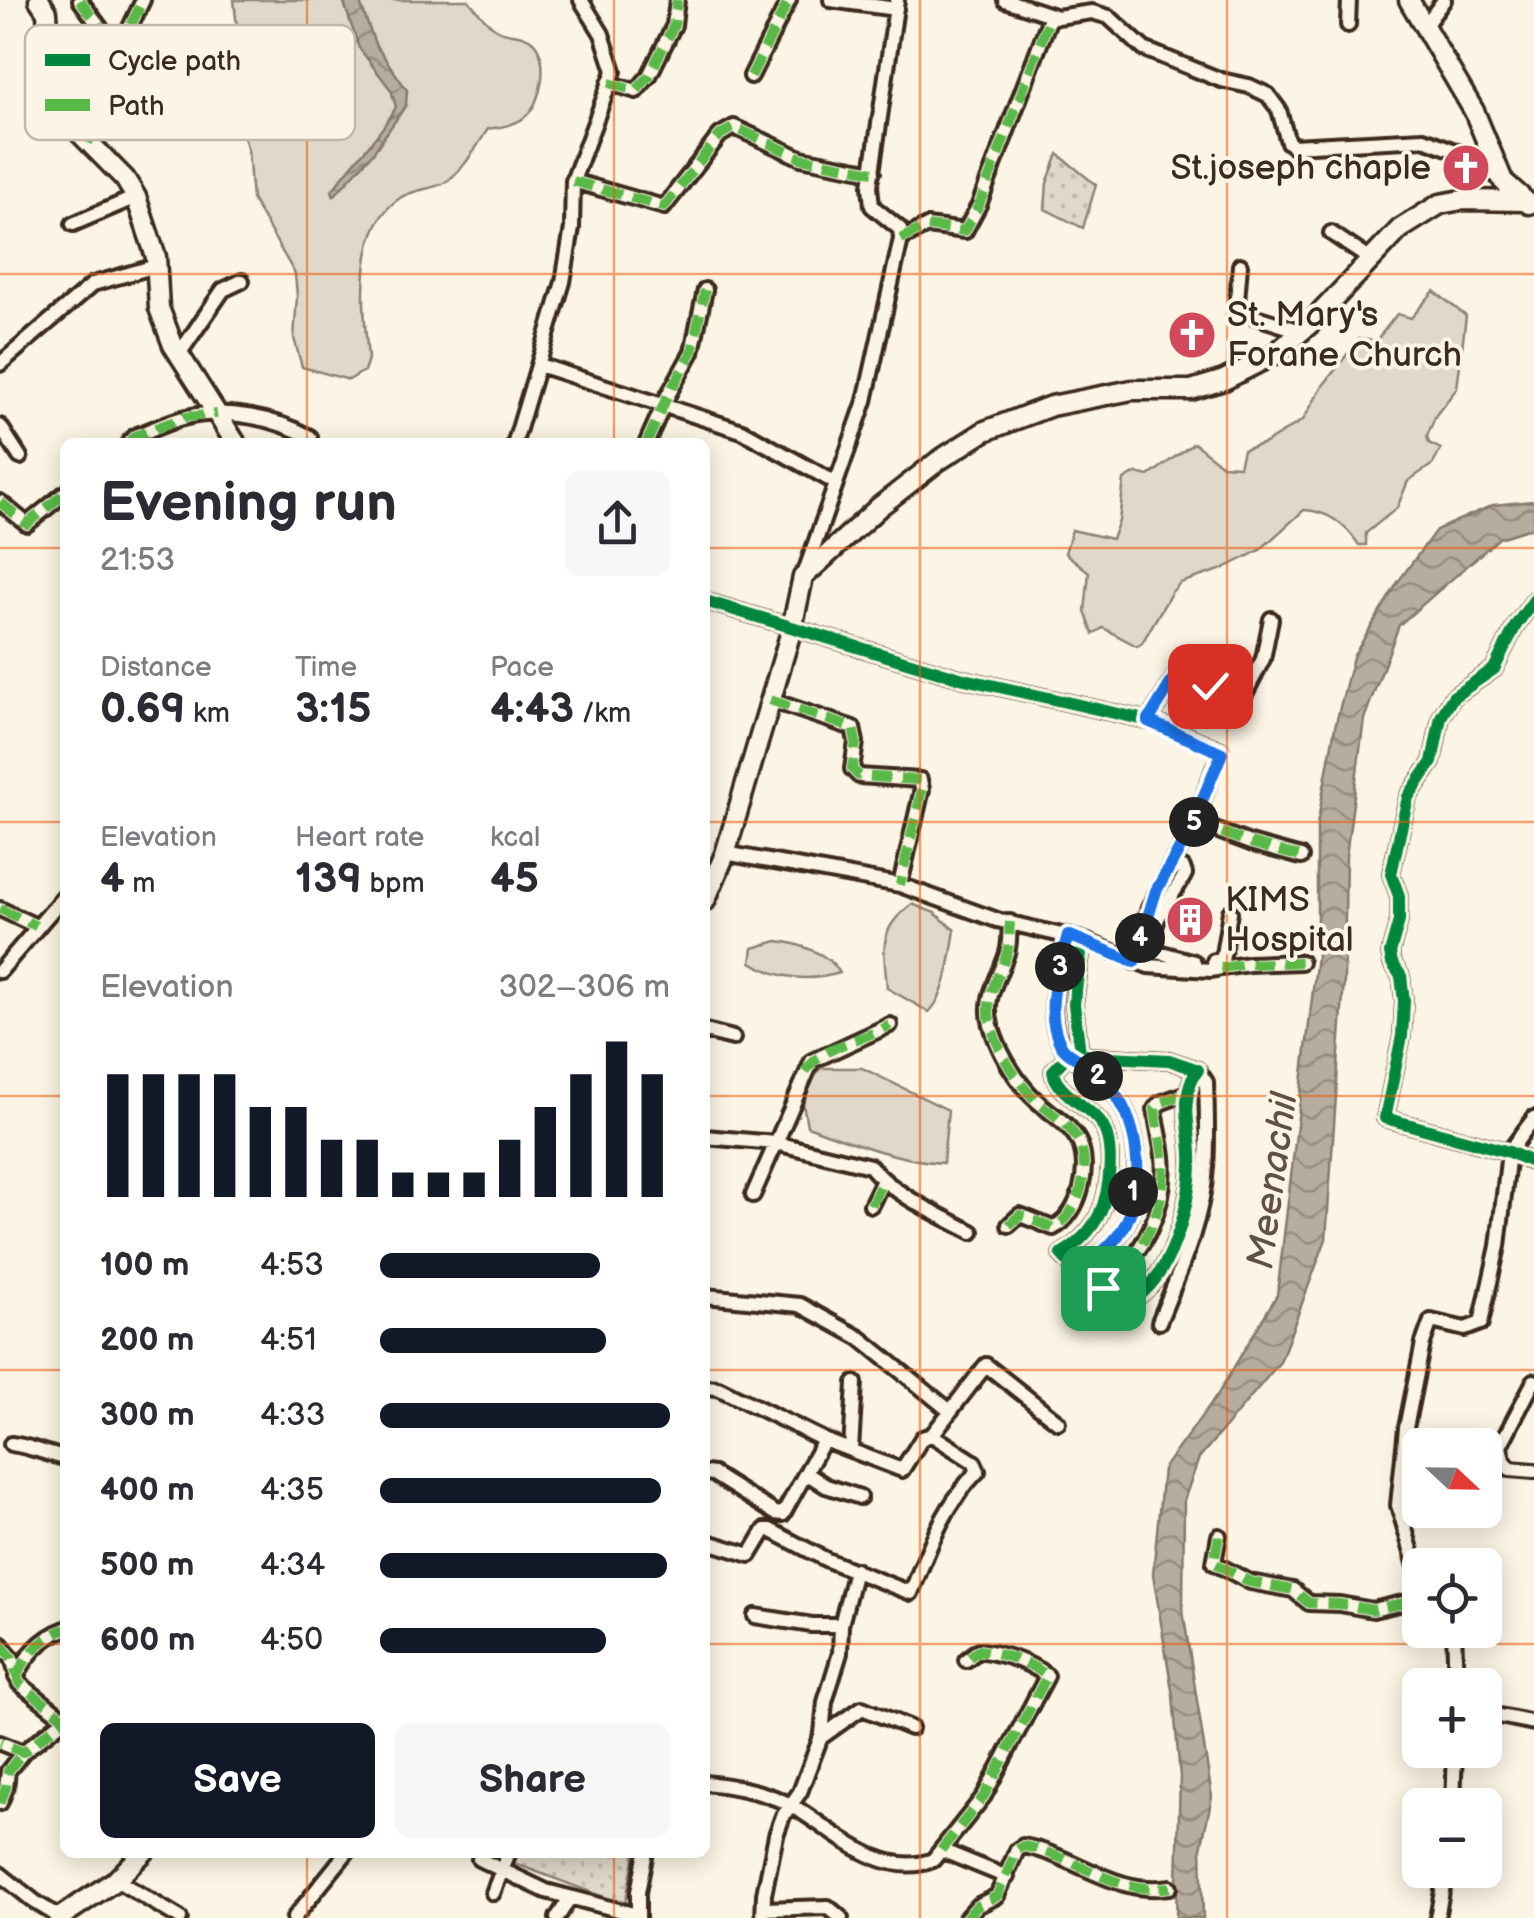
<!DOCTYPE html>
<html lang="en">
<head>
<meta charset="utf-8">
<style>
	body { margin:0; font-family:"Balsamiq Sans",sans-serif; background:#f7f7f7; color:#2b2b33; height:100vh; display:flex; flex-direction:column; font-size:38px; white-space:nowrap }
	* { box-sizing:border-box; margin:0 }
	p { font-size:32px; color:#7c7c81 }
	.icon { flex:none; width:55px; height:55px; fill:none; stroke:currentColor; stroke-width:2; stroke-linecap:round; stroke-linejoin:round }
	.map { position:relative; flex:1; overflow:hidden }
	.details { position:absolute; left:60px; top:438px; width:650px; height:1420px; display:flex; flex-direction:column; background:#fff; border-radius:15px; box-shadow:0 5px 25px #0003 }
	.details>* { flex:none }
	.needle { width:65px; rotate:112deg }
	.fabs { position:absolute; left:1402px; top:1428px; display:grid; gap:20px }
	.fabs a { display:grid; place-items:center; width:100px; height:100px; border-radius:15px; background:#fff; box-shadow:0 5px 25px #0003; font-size:50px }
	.pin { position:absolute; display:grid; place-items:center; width:85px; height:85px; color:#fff; margin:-42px; border-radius:20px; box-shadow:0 5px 15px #0006 }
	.km { position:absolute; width:50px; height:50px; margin:-25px; border-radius:50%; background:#222; color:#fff; font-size:28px; line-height:50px; text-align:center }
	.round { display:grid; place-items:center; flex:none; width:105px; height:105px; border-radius:15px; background:#f7f7f7 }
	.head { display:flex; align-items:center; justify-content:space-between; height:170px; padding:0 40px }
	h1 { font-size:55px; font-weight:700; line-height:75px }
	.metrics { display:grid; grid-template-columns:repeat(3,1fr); gap:15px; height:170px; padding:10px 40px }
	.metrics div { display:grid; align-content:center }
	.metrics b { font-size:42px; font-weight:700 }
	.metrics small { font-size:28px; font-weight:400 }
	.metrics p { font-size:28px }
	.chart { height:280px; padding:20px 40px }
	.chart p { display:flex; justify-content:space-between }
	.chart svg { width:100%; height:180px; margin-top:10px; stroke:#111827; stroke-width:6 }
	.cta { display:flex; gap:20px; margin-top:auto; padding:20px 40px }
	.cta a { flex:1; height:115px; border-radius:15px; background:#111827; color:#fff; font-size:40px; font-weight:700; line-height:115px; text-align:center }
	.cta a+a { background:#f7f7f7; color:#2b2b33 }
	ul { padding:0 40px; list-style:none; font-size:32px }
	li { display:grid; grid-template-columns:160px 120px 1fr; align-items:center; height:75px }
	li i { height:25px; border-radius:12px; background:#111827 }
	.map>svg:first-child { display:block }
	.green { fill:#e0d8c8; stroke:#8e8173; stroke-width:2.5 }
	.park { fill:url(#park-dots); stroke:#8e8173; stroke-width:2.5 }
	.water { fill:url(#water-waves); stroke:#85796b; stroke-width:2.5 }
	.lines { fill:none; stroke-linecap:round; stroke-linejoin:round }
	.minor-casing { stroke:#3b2a1e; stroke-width:20 }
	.major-casing { stroke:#3b2a1e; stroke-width:25 }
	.minor { stroke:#fcf5e5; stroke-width:12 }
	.major { stroke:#fcf5e5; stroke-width:18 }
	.quiet { stroke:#58b947; stroke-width:10; stroke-dasharray:20 10; stroke-linecap:butt }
	.cycleway-casing { stroke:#fcf5e5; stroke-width:19 }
	.cycleway { stroke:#00873e; stroke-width:12 }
	.route-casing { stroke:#fff; stroke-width:20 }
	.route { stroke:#1a73e8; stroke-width:12 }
	.grid { fill:none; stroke:#e8590c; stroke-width:2.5; stroke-opacity:0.55 }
	.labels { text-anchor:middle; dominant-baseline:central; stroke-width:8; stroke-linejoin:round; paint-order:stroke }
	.poi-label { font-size:35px; fill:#3b2a1e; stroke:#fcf5e5; text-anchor:start }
	.water-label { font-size:38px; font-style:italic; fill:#605144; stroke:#fcf5e5 }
	.key { fill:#fcf5e5; stroke:#c2b8a9; stroke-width:2.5 }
	.key-label { font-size:28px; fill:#3b2a1e }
</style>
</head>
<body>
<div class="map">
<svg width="1534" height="1918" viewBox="0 0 1534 1918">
	<defs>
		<pattern id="park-dots" width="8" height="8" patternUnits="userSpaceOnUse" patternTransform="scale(2.5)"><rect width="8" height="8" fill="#e0d8c8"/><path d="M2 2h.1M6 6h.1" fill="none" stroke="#c1baab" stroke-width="1.8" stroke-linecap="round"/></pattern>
		<pattern id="water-waves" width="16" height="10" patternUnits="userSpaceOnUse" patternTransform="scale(2.5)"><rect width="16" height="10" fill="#b7ad9e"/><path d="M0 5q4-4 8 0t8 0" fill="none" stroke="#968d80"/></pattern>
	</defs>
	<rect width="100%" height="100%" fill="#fcf5e5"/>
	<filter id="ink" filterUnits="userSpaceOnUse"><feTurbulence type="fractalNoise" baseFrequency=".01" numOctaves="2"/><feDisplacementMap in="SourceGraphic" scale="20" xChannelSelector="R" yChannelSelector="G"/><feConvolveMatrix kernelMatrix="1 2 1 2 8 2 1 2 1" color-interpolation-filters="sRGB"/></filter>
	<g filter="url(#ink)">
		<path class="green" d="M234,0H468C477,9 485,22 496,29C507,36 523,32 533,42C550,58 542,102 526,116C516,125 501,127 488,129C476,147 463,172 444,183C430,190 413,189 400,198C353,228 364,312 368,359L364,371L349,380L302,367L294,338L297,296L295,274L252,199L248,150L235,110L232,81L240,55Z
			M1434,291L1466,316L1457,388L1436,415L1427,436L1429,443L1441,449L1433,464L1408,481L1397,508L1366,533V545H1359C1346,525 1328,511 1304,510L1260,550L1220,570L1180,583L1171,593L1142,643L1137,646L1103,628L1093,634L1085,611L1089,572L1065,553L1072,530L1112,539L1119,521L1124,480L1136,473L1149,476L1194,443L1222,465L1239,466L1243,450L1265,443L1303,420L1322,387L1359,339L1376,341L1397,314L1411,318Z
			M912,904L935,913L955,930C951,954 947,995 929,1012L887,988C884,948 877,930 912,904Z
			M777,941C799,943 830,954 840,973C810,982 778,979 751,962L753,948Z
			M821,1068H862L948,1110L943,1163C896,1160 852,1142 807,1126L801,1092Z"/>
		<path class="park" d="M1058,154L1096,185L1083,228L1045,209L1047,183Z
			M511,1853H635L625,1905L508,1861Z"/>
		<path class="water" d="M343,0H359L375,44L407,90L406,105L373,153L334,196L332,191C352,162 379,138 396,107L391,90L359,48Z
			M1534,501V527L1499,538L1399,625L1364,719L1346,856L1344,981L1326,1239L1280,1362L1199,1458L1184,1500L1183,1611L1212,1797L1201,1848L1203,1918H1176L1180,1777L1173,1696L1153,1574L1163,1469L1218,1394L1277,1295L1317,956V825L1335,727L1353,657L1398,582L1436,530L1493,505Z"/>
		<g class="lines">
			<g class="minor-casing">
				<path id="minor" d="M80,0L118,52L101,113L88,143
					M831,0L896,9
					M1005,0L1057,17L1092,12L1109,17L1144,49L1221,80L1249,86L1268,95L1279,110L1288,142L1293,146L1424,139L1463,154L1501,179
					M1348,25L1349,0
					M1424,27L1444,0
					M118,52L143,0
					M751,76L789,0
					M609,83L636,91L649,76L674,25L677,0
					M573,181L664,207L720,135L734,127L801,158L873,172
					M73,224L136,197
					M1331,233L1371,260
					M901,239L927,226L965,231L979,205L1051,15
					M1240,265L1237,301L1253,316L1301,331
					M179,354L223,290L242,281
					M0,364L93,284L156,266
					M539,365L742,431L834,482
					M0,426L20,457
					M129,442L135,436C152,430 169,421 187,417C226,408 275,418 310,437
					M515,442L563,282L572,228L573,181L614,71L602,34L581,0
					M647,442L667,397L692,352L705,290
					M0,502L27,524L65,493
					M805,572L865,401L901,239L900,229L872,206L870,186L897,0
					M1534,600L1516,625L1494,669L1453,697L1441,717L1432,762L1408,797L1391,874L1399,896V921L1390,953L1392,963L1401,976L1404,1001L1402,1036L1385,1118L1509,1152L1534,1163
					M705,601L960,678L1154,722L1221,750L1196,818L1170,867
					M770,700L853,728L856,742L852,769L859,776L920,780L922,789L900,885
					M1148,721L1179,671L1237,696L1245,694L1263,659L1271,619
					M1194,822L1250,843L1301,857
					M725,853L900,885L997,920L1083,940L1148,966L1211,970L1221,968L1222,961
					M0,909L36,926
					M1214,961H1222L1230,912
					M1134,962L1149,908L1170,867L1183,868L1185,874C1173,899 1144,921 1158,952L1194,962
					M1221,968L1249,964L1301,962
					M0,971L65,895
					M705,1031L733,1038
					M1068,1055C1040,1020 1058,974 1068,935
					M705,1137L776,1143L870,1166C895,1196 938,1214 972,1232
					M753,1195L812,1061L890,1025
					M871,1205L883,1180
					M1009,1225L1020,1215L1053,1228C1080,1216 1092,1165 1078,1140C1066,1119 1043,1110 1028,1092C1012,1074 997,1048 991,1025C983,997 999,979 1007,953C1010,943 1009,932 1010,922
					M1079,1273C1096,1258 1117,1243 1127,1222C1133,1210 1133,1196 1135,1183C1142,1122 1120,1086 1068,1055L1053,1071C1055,1092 1088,1106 1100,1122C1116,1143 1110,1192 1099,1215C1091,1231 1076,1245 1061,1254L1079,1273L1126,1303C1172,1284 1193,1198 1191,1153C1190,1127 1179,1092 1198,1070L1169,1060L1089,1056L1080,1053L1074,1004L1083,940
					M1103,1288C1143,1256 1168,1208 1163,1156C1161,1140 1157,1125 1155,1109L1160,1103L1189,1092
					M705,1296L800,1305L860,1338L950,1411
					M1159,1322C1179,1273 1203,1221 1206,1167C1208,1139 1207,1110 1206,1082L1198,1070
					M1534,1381L1500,1446L1503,1460L1510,1469L1534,1471
					M705,1387L718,1388L824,1440L902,1470L922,1438L932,1435L986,1365L1058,1422
					M11,1444C30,1446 46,1454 65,1458
					M851,1450L855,1383
					M705,1473L713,1474L775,1513L783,1514L824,1440
					M806,1473L826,1486L860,1497
					M1219,1536L1214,1563L1250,1582L1293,1590L1309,1603L1340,1604L1373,1610L1420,1599
					M705,1541L750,1555L765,1530H770L827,1560L911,1593C929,1548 943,1506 978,1471L974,1462L932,1435
					M1420,1580L1398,1505L1406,1428L1423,1343L1431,1321L1465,1329L1481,1323L1498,1246L1509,1152L1534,1118
					M755,1616L812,1625H841L840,1653L825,1702L822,1734L800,1792L783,1816L776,1835L764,1894L763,1918
					M841,1625L855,1570
					M1454,1630L1456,1685
					M0,1643L12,1658L19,1683L65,1719
					M16,1677C27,1655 41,1638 65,1629
					M1485,1713L1534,1723
					M820,1738L862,1708L911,1728
					M0,1743L23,1752L65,1719
					M705,1783C735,1786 768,1792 794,1807C833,1830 883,1880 933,1860L984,1796L1047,1676C1029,1661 1002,1654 979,1650L966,1660
					M0,1803L6,1788L8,1771L23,1752
					M1453,1805L1455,1750
					M941,1850L1007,1877
					M479,1859L546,1891L637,1915
					M0,1874L35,1902L61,1918
					M116,1880L180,1918
					M493,1893L509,1852
					M764,1909L828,1907L841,1918
					M294,1918L347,1852
					M557,1918L570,1898
					M638,1918V1892L646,1852
					M966,1918L977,1906L997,1896L1017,1850L1023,1846C1075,1855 1115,1896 1170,1887
					M1437,1918L1446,1870"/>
			</g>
			<g class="major-casing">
				<path id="major" d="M39,0L47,12L51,85L63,116L125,179L136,197L156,257L159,308L173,345L235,442
					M1409,0L1474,111L1503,181L1529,204
					M705,901L725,854L792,628L803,577L879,507L938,461L985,431L1051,406L1132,390H1191L1224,380L1275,354L1312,322L1400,229L1440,204L1462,200L1525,201
					M59,1918L116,1880L144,1852"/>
			</g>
			<use href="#minor" class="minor"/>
			<use href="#major" class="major"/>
			<path class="quiet" d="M80,0L118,52L101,113L88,143
				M118,52L143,0
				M751,76L789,0
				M609,83L636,91L649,76L674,25L677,0
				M573,181L664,207L720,135L734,127L801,158L873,172
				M901,239L927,226L965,231L979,205L1051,15
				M129,442L135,436L186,417L217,414
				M647,442L667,397L692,352L705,290
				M0,502L27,524L65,493
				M770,700L853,728L856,742L852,769L859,776L920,780L922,789L900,885
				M1194,822L1250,843L1301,857
				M0,909L36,926
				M1221,968L1249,964L1301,962
				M1068,1055C1040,1020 1058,974 1068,935
				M805,1072C823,1044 863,1041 890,1025
				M871,1205L883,1180
				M1009,1225L1020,1215L1053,1228C1080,1216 1092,1165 1078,1140C1066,1119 1043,1110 1028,1092C1012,1074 997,1048 991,1025C983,997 999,979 1007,953C1010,943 1009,932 1010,922
				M1103,1288C1143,1256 1168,1208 1163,1156C1161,1140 1157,1125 1155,1109L1160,1103L1189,1092
				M1219,1536L1214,1563L1250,1582L1293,1590L1309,1603L1340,1604L1373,1610L1420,1599
				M0,1643L12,1658L19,1683L65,1719L23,1752L0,1743
				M16,1677C27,1655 41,1638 65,1629
				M0,1803L6,1788L8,1771L23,1752
				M941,1850L984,1796L1047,1676C1029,1661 1002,1654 979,1650L966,1660
				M966,1918L977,1906L997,1896L1017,1850L1023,1846C1075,1855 1115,1896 1170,1887"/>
			<g class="cycleway-casing">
				<path id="cycleway" d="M1534,600L1516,625L1494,669L1453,697L1441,717L1432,762L1408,797L1391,874L1399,896V921L1390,953L1392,963L1401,976L1404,1001L1402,1036L1385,1118L1509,1152L1534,1163
					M705,601L960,678L1154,722L1221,750L1196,818L1170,867
					M1079,1273C1096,1258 1117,1243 1127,1222C1133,1210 1133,1196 1135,1183C1142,1122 1120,1086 1068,1055L1053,1071C1055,1092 1088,1106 1100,1122C1116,1143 1110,1192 1099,1215C1091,1231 1076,1245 1061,1254L1079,1273L1126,1303C1172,1284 1193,1198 1191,1153C1190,1127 1179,1092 1198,1070L1169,1060L1089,1056L1080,1053L1074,1004L1083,940"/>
			</g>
			<use href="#cycleway" class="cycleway"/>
		</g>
	</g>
	<g class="lines" filter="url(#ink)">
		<g class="route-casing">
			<path id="route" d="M1103,1288L1079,1272C1096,1258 1116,1243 1126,1223C1146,1182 1139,1118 1108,1086C1101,1079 1094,1070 1086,1064C1071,1055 1061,1052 1056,1033C1046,1001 1060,966 1068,935L1134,962L1156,891L1188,834L1222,753L1148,721L1178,672L1210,686"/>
		</g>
		<use href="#route" class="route"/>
	</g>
	<path class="grid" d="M307,0V442M614,0V442M920,0V1918M1227,0V1918M0,274H1534M0,548H65M705,548H1534M0,822H65M705,822H1534M0,1096H65M705,1096H1534M0,1370H65M705,1370H1534M0,1644H65M705,1644H1534M307,1852V1918M614,1852V1918"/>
	<defs>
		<g id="church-disc" transform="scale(2.5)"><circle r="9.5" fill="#d1495b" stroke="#fcf5e5"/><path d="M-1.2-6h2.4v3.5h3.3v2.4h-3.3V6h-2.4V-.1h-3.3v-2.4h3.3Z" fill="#fff"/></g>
		<g id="building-disc" transform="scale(2.5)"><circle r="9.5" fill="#d1495b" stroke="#fcf5e5"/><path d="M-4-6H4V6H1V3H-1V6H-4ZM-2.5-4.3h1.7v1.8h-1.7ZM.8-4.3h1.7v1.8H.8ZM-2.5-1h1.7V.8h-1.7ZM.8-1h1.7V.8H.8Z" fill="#fff"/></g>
	</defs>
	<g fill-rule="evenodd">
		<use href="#church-disc" x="1466" y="168"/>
		<use href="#church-disc" x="1192" y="335"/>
		<use href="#building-disc" x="1190" y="920"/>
	</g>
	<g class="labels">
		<g class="poi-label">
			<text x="1431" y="168" text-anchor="end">St.joseph chaple</text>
			<text x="1227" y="315">St. Mary's<tspan x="1227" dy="40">Forane Church</tspan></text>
			<text x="1225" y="900">KIMS<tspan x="1225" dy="40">Hospital</tspan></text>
		</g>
		<g class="water-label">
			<text transform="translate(1273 1181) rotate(-82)">Meenachil</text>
		</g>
	</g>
	<rect x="25" y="25" width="330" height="115" rx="15" class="key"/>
	<rect x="45" y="54" width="45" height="12" fill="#00873e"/>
	<rect x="45" y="99" width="45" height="12" fill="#58b947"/>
	<g class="key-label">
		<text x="108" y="70">Cycle path</text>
		<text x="108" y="115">Path</text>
	</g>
</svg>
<div class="fabs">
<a><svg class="needle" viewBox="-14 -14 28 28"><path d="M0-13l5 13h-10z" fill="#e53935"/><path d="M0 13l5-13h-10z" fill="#7c7c81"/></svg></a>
<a><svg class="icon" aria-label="locate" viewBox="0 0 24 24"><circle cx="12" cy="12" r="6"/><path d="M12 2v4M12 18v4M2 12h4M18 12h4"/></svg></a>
<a>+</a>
<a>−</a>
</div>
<div class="pin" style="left:1103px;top:1288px;background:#1e9e55"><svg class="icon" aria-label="arrive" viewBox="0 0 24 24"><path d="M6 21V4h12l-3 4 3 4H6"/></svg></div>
<div class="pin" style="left:1210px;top:686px;background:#d93025"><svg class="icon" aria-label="check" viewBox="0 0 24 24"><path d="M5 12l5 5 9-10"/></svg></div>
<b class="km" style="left:1133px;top:1192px">1</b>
<b class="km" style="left:1098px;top:1076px">2</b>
<b class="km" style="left:1060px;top:967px">3</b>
<b class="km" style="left:1140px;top:938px">4</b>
<b class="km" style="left:1194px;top:822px">5</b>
<section class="details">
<div class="head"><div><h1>Evening run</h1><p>21:53</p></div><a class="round"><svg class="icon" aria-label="share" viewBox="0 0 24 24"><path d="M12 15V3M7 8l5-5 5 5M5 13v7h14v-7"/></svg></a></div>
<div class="metrics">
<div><p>Distance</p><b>0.69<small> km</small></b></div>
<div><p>Time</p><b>3:15</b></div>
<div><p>Pace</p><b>4:43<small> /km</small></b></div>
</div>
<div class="metrics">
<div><p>Elevation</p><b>4<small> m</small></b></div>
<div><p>Heart rate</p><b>139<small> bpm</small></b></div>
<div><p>kcal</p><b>45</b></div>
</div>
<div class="chart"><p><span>Elevation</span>302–306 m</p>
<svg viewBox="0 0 160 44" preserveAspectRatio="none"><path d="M5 44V14M15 44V14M25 44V14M35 44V14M45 44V22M55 44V22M65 44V30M75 44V30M85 44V38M95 44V38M105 44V38M115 44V30M125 44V22M135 44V14M145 44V6M155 44V14"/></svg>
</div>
<ul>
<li><b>100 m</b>4:53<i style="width:76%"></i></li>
<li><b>200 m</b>4:51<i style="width:78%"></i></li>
<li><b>300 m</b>4:33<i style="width:100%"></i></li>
<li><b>400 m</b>4:35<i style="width:97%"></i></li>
<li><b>500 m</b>4:34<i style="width:99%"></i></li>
<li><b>600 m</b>4:50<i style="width:78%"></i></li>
</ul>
<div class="cta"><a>Save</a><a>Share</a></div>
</section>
</div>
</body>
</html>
